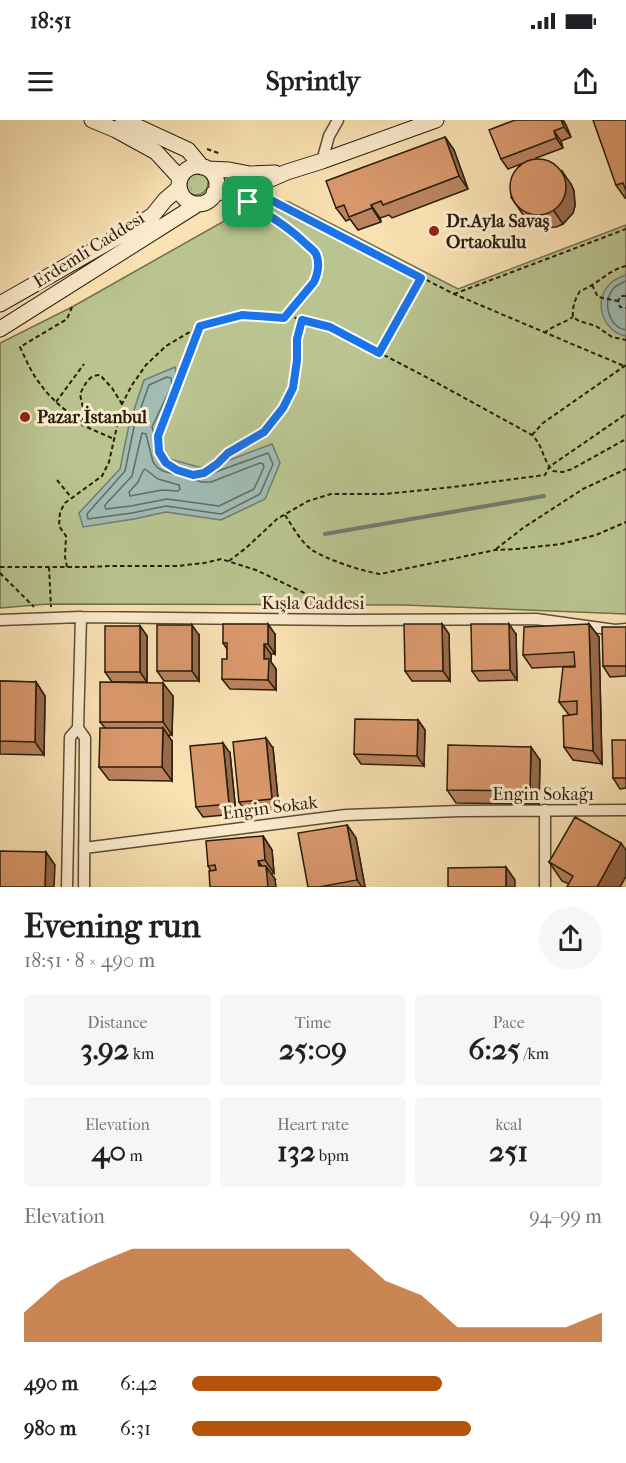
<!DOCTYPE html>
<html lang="en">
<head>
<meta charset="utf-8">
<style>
	body { margin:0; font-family:"IM FELL French Canon",serif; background:#f6f6f6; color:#202124; height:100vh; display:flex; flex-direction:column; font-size:22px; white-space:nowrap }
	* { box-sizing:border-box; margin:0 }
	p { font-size:20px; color:#757577 }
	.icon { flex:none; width:33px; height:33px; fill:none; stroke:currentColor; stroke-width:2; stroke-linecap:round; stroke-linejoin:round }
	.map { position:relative; height:767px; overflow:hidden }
	.sheet { display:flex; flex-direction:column; background:#fff; flex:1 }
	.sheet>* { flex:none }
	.pin { position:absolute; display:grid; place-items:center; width:51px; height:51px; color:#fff; margin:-26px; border-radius:12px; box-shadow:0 3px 9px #0006 }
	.round { display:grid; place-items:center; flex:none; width:63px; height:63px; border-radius:32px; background:#f6f6f6 }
	.overview { display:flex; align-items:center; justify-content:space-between; height:102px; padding:0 24px }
	h1 { font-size:33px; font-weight:700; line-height:45px }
	.metrics { display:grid; grid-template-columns:repeat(3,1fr); gap:9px; height:102px; padding:6px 24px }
	.metrics div { display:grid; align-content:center; border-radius:6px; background:#f6f6f6; text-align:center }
	.metrics b { font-size:30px; font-weight:700 }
	.metrics small { font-size:16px; font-weight:400 }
	.metrics p { font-size:16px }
	.chart { height:168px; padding:12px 24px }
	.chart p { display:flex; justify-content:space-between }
	.chart svg { width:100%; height:108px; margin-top:6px; fill:#b45309; opacity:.7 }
	ul { padding:0 24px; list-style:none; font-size:20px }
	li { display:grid; grid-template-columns:96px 72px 1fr; align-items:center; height:45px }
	li i { height:15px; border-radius:8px; background:#b45309 }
	.status { display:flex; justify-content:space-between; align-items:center; height:42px; padding:0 30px; background:#fff; direction:ltr }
	.status svg { height:16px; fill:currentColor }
	header { display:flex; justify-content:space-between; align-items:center; height:78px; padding:0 24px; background:#fff; font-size:27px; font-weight:700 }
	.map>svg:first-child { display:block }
	.grass { fill:url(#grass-tufts); stroke:#71704e; stroke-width:1.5 }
	.green { fill:#b9c490; stroke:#71704e; stroke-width:1.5 }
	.water { fill:#a0bcb5; stroke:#707c72; stroke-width:1.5 }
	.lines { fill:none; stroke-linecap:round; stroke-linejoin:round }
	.shore { stroke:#646c61; stroke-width:1.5 }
	.stream { stroke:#707c72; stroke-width:4 }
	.street-casing { stroke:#5d4e36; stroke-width:13 }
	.secondary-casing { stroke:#291c0d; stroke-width:17 }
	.path { stroke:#291c0d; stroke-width:2; stroke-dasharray:4.5 3; stroke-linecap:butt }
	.street { stroke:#fcecce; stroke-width:10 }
	.secondary { stroke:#fcecce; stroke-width:15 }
	.wall { fill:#bb845e; stroke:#291c0d; stroke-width:1.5 }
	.shaded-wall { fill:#996b4c; stroke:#291c0d; stroke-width:1.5 }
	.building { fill:#da996d; stroke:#291c0d; stroke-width:1.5 }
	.route-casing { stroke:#fff; stroke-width:12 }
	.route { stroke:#1a73e8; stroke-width:8 }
	.poi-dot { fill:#8f2418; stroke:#fcecce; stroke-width:2 }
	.labels { text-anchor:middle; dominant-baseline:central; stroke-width:6; stroke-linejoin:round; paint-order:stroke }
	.poi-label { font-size:18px; font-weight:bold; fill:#291c0d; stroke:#fcecce; text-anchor:start }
	.street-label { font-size:18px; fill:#291c0d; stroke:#fcecce }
</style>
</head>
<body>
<div class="status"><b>18:51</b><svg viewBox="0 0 49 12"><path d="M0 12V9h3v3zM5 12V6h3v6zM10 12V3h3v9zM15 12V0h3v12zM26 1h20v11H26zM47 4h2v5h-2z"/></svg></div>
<header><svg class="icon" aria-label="menu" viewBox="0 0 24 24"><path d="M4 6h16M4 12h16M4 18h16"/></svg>Sprintly<svg class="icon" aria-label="share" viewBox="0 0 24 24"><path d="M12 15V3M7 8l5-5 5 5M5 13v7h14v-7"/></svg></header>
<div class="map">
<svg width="626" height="767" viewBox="0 0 626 767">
	<defs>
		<pattern id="grass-tufts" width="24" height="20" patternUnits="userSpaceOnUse" patternTransform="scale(1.5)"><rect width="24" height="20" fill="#b9c490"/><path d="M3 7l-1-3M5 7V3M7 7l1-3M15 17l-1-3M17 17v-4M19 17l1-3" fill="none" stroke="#9fa87b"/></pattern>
	</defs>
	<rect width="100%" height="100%" fill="#fae2b3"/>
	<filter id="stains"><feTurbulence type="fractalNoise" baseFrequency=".00333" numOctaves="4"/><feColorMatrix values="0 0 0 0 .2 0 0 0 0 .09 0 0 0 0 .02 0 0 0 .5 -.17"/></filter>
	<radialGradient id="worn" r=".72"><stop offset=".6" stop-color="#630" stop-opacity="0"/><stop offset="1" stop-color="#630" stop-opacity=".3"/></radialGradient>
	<path class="grass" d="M184 63a12 12 0 1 1 24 0a12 12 0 1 1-24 0Z"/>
	<path class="green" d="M267,78L289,82L458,169L626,105V494L405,485L48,484L0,488V223L72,187L240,92L261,94Z"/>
	<path class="water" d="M626,155V216C603,212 593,182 609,165C613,160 620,157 626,155Z
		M175,247L179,265L158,307L166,338L206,349L272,324L280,343L265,379L221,400L166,392L134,399L83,407L79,393L120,349L129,305L144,260Z"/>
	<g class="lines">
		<path class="shore" d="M626,161C622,163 616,165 613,169C602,183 609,207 626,210
			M167,257L171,258L172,265L152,307L162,342L166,344L207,355L268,333L273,344L260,374L221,394L166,386L132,393L88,399L87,394L125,351L134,307L149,265Z
			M142,313L146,314L153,342L158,348L163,351L202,362H211L260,343L263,344L264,347L254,369L219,386L167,379L131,386L106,389L105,387V385L132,356Z
			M145,349L158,359L179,365L180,369L178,371L162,370L130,376L129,372L138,362L143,351Z"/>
		<path class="stream" d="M325,414L544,376"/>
		<g class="street-casing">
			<path id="street" d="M322,41L329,16L338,0
				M81,497L78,608L85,618L84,767
				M0,500L81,497L349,500L536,499L615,510L626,509
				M545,690V767
				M84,728L346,695L460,691L626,690
				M67,767L70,617L78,608"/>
		</g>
		<g class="secondary-casing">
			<path id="secondary" d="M92,0L116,10L156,32L180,58
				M123,0L188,30L202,47
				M179 65a19 19 0 1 1 38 0a19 19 0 1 1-38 0Z
				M208,49L229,50L250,54L275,53
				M214,73L232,71L259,64L287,52L322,41L436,0
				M0,184L135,107L153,95L165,80L179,68
				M0,209L198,84"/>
		</g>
		<path class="path" d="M207,29L221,34
			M266,78L454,174L624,246
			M249,82H248L278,100L301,119L315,133L318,146L314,162L284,197
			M626,146C608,150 597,165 580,171C575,179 572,188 573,197L579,201L596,206L612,217L626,220
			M592,165L598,177L618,181
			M454,174L626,109
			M626,176H621L618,181L620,187L626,188
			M72,187L67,199L20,227C26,240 32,254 41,265C53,282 72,296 89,306L82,305L114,319
			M200,207L158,316L159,331L166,343L177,350L193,355L203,353L217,344L228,332L264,312L283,288L293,268L297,240V219L302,200
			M544,213C553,206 563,203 573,197
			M379,233L421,158
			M56,282L84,244
			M83,302V288L80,274C85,265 88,255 100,255L112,268L122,284
			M532,315L543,303L626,245
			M57,360L71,377
			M285,395C293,407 300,421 312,430C328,440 361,451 380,454L495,430L517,429L561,424L596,415L626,402
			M496,429L523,408L583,369L626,349
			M229,441L246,428L277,399L308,381L331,374H384L453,367L545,355L549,347L626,294
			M0,447H86L112,446H177L204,443L221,439L256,450L334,487
			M49,447L51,487
			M67,447L65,437L66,416L59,406L60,392L65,383L102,356L109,342L122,284L132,265L146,245L166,226L200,206L242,195L297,198L330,207L428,258L532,315C543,325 543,341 553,351L563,352L572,349L626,319
			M0,453L34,487"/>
		<use href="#street" class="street"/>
		<use href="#secondary" class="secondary"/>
	</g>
	<path class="wall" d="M515,0H563L566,5L571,17L561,21L563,28L536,38L571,64L574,71L575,86L573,93L563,104L556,107L542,108L534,106L528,102L511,77L521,44L508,49L501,39Z
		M626,0V78H625L616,65Z
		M445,17L454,30L468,69L392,98L389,95L380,98L381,102L358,110L350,99L346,101L336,88Z
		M442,504L449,514L450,561H412L405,551Z
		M589,504L599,517L602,644L573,640L564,627L573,595H569L559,582L575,546L532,548L523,535Z
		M140,506L147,516V562H112L105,552Z
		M626,507V556L610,557L603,546Z
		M275,514V534H271V542L276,549V570L230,569L222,559L227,539V529L223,523Z
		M516,514L517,560L479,561L472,551Z
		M199,515V561H164L157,551Z
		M0,561L36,562L45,576L44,635L0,634Z
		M173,576L172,615H168L172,621V661L109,660L99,647L105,608L100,602Z
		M418,600L425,610L424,646L361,644L354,634Z
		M626,620V668L620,669L613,658Z
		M273,628L279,689L246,692L239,682Z
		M230,633L236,694L203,697L196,687Z
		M540,640L539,684L456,683L447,670Z
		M347,705L356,718L365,767H308Z
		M263,716L272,730L274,753L271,754L275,759L211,751L208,746Z
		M549,742L626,756L620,767H567L569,764L562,761Z"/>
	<path class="shaded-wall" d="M561,0H563L566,5L571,17L564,7Z
		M554,11L561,21L563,28L556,18Z
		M445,17L454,30L468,69L459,56Z
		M562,51L571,64L574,71L575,86L573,93L563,104L554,91Z
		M371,85L380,98L381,102L372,88Z
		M268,504L275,514V534L268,524Z
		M442,504L449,514L450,561L443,551Z
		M509,504L516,514L517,560L510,550Z
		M589,504L599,517L602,644L593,631Z
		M192,505L199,515V561L192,551Z
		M140,506L147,516V562L140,552Z
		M264,524L271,534V542L276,549V570L268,560L264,539Z
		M36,562L45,576L44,635L35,622Z
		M163,563L173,576L172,615L163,602Z
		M418,600L425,610L424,646L417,636Z
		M163,608L172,621V661L162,647Z
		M266,618L273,628L279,689L272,679Z
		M223,623L230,633L236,694L229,684Z
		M531,627L540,640L539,684L530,671Z
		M347,705L356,718L365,767H362L357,760Z
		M263,716L272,730L274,753L265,740Z
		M621,723L626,730V756L620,767H597Z
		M46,732L55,745L54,767H45Z
		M258,741L267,753L266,746L275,759L276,767H268L259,746Z
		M506,747L515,760V767H506Z"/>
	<path class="building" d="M515,0H561L564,7L554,11L556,18L501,39L489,10Z
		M593,0H626V71L623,63L616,65Z
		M445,17L459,56L383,85L381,81L371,85L372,88L349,97L344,85L336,88L326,61Z
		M510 67a28 28 0 1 1 56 0a28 28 0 1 1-56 0Z
		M223,504H268V524H264V539H269L268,560L222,559V539H227V523H223Z
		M404,504H442L443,551H405Z
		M471,504H509L510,550L472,551Z
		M589,504L593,631L564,627L563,596L577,594V581L559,582L563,547H575L574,532L523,535L524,507Z
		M157,505H192V551H157Z
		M105,506H140V552H105Z
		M602,507H626V546H603Z
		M0,561L36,562L35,622L0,621Z
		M100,562L163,563V602H100Z
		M355,599L418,600L417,636L354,634Z
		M100,608H163L162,647H99Z
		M266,618L272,679L239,682L233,622Z
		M612,620H626V658H613Z
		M223,623L229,684L196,687L190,626Z
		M448,625L531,627L530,671L447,670Z
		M575,697L621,723L597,767H567L573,756L549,742Z
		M347,705L357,760L319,767H308L298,713Z
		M263,716L265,740L258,741L259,746H266L268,767H210L209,751L216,750L215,745L208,746L206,721Z
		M0,731L46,732L45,767H0Z
		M506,747V767H448V748Z"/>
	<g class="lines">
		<g class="route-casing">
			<path id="route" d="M267,78L421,158L379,233L330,207L302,200L297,219V240L293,268L283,288L264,312L228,333L217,344L204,353L193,355L177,350L166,343L159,332L158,316L200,206L242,195L284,198L314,162C318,153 320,143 316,134C314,130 309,127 306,124C289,107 268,95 248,82Z"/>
		</g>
		<use href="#route" class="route"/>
	</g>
	<g class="poi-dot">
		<circle cx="434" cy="111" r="6"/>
		<circle cx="25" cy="297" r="6"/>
	</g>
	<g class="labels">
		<g class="poi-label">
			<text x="446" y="101">Dr.Ayla Savaş<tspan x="446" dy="21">Ortaokulu</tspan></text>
			<text x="37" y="297">Pazar İstanbul</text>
		</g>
		<g class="street-label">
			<text transform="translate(89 130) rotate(-32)">Erdemli Caddesi</text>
			<text x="313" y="483">Kışla Caddesi</text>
			<text x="543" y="674">Engin Sokağı</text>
			<text transform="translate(270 688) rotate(-7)">Engin Sokak</text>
		</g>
	</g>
	<rect width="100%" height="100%" filter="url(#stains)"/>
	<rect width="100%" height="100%" fill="url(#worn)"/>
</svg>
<div class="pin" style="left:248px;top:82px;background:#1e9e55"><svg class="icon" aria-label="arrive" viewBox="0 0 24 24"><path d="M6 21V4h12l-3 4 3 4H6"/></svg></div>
</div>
<section class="sheet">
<div class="overview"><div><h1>Evening run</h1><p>18:51 · 8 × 490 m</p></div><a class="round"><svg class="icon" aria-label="share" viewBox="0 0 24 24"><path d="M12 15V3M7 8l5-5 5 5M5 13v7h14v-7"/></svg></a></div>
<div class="metrics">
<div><p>Distance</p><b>3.92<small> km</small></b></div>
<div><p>Time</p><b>25:09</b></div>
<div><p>Pace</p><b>6:25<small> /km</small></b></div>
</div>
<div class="metrics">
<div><p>Elevation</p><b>40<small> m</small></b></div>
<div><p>Heart rate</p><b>132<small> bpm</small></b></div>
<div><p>kcal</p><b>251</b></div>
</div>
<div class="chart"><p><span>Elevation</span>94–99 m</p>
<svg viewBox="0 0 160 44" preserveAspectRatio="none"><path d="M0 44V32L10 19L20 12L30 6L40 6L50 6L60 6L70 6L80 6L90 6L100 19L110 25L120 38L130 38L140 38L150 38L160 32V44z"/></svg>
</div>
<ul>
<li><b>490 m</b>6:42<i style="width:61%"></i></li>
<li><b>980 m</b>6:31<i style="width:68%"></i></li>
</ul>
</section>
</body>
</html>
